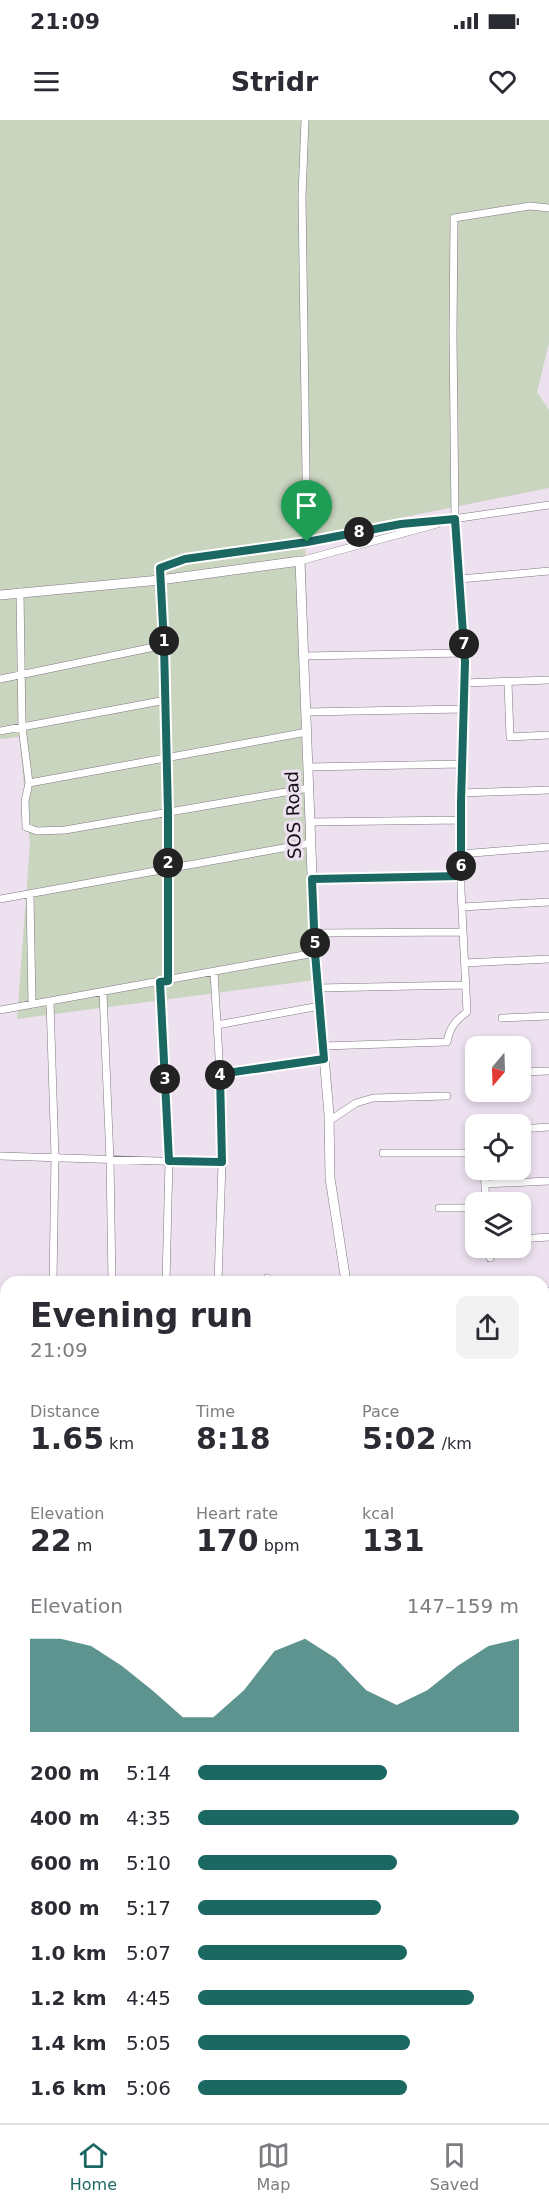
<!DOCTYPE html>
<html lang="en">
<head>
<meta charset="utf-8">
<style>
	body { margin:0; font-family:"DejaVu Sans",sans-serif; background:#f2f2f3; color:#2b2b33; height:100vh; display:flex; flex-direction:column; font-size:22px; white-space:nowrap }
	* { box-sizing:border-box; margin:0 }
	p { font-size:20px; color:#7c7c81 }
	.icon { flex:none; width:33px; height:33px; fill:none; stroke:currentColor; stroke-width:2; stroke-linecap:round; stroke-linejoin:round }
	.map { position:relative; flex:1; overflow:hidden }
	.drawer { position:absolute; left:0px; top:1156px; width:549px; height:848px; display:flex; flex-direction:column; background:#fff; border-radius:18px 18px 0 0; box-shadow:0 3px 9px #0003 }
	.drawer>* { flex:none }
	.needle { width:39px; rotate:199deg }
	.controls { position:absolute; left:465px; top:916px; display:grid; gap:12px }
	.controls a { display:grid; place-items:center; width:66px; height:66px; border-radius:12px; background:#fff; box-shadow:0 3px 9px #0003; font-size:30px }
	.pin { position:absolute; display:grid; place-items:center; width:51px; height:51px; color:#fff; margin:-62px -26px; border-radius:50% 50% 50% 0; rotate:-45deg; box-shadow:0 0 6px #0007 }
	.pin .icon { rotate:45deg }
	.km { position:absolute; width:30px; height:30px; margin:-15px; border-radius:50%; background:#222; color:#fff; font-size:16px; line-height:30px; text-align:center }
	.round { display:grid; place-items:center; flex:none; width:63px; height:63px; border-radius:12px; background:#f2f2f3 }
	.head { display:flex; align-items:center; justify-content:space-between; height:102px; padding:0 30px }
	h1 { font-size:33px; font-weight:700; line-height:45px }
	.metrics { display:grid; grid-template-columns:repeat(3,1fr); gap:9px; height:102px; padding:6px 30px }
	.metrics div { display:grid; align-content:center }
	.metrics b { font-size:30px; font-weight:700 }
	.metrics small { font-size:16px; font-weight:400 }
	.metrics p { font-size:16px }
	.chart { height:168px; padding:12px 30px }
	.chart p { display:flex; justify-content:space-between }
	.chart svg { width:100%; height:108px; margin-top:6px; fill:#1b6761; opacity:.7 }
	ul { padding:0 30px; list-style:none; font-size:20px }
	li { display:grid; grid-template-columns:96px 72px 1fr; align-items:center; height:45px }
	li i { height:15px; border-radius:8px; background:#1b6761 }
	.status { display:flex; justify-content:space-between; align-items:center; height:42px; padding:0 30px; background:#fff; direction:ltr }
	.status svg { height:16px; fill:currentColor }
	header { display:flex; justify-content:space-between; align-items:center; height:78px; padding:0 30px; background:#fff; font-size:27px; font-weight:700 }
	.dock { display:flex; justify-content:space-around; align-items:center; height:84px; border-top:2px solid #e1e1e2; background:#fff; font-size:16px; color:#7c7c81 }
	.dock a { display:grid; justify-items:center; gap:3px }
	.dock .selected { color:#1b6761 }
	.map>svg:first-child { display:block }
	.green { fill:#cad5c0 }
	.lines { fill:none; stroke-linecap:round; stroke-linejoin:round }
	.street-casing { stroke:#817684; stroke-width:8 }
	.secondary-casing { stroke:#817684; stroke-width:10 }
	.street { stroke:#fff; stroke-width:7 }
	.secondary { stroke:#fff; stroke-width:9 }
	.route-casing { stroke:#fff; stroke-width:12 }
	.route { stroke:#1b6761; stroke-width:8 }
	.labels { text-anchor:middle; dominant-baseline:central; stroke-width:6; stroke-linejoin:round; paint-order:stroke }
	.street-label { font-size:18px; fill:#130f14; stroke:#ede1f0 }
</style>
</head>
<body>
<div class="status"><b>21:09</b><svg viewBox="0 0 49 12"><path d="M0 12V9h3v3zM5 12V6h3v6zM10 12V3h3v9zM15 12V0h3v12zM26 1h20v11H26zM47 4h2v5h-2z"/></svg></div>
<header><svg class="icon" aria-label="menu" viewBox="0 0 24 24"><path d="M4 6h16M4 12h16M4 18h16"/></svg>Stridr<svg class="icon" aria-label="heart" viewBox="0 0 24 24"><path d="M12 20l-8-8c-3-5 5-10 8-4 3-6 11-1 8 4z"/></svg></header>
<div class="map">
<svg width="549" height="2003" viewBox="0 0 549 2003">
	<rect width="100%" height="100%" fill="#ede1f0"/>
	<path class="green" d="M0,0H549V223L537,272L549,290V368L305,417L316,860L17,899L30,723L19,617L0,619Z
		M543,1474H549V2003H0V1882L6,1877V1998H543Z"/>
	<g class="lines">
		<g class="street-casing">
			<path id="street" d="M305,0L302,77L307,422L401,404L455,399
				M453,399L549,385
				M300,441L437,404
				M460,459L549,451
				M20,472L22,607L29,663L25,681L26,707L37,711L65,710L309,668
				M304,536L464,533
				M0,559L164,525
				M508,562L510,617L549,615
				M464,563L549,560
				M306,592L463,589
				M0,611L166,580
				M308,647L462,644
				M29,663L307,612
				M461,673L549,670
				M310,702L461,700
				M461,734L549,727
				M312,759L461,756
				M30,775L32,884
				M0,779L311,723
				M462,787L549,782
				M314,813L463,812
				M465,843L549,839
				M214,852L220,954L222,1043L218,1162
				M168,861V693L164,525L160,448L185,439L307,422
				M160,862L169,1041L166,1162
				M318,868L466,865
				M103,873L110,1040L112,1162
				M50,882L55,1037L53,1162
				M0,890L315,833
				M502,898L549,896
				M217,905L320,886
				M323,926L447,922C450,907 455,901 467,892L461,770V682L465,542L455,399L453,215L454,98L530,86L549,88
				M520,952L549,951
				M220,954L324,939
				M329,1001L356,983L373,978L447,976
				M520,1009L549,1007
				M383,1033H476
				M0,1036L222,1043
				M484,1050L486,1083
				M485,1064L549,1061
				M439,1088H476
				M520,1119L549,1117
				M489,1128L490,1138
				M267,1158L275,1162
				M543,1171H549
				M0,1180H6
				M0,1220L2,1274
				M543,1228H549
				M543,1283H549
				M543,1477L549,1483
				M0,1511L6,1505
				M0,1549L6,1552
				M0,1580L6,1575
				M0,1656L6,1651
				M543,1688L549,1682
				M0,1728L6,1723
				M0,1751L6,1757
				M0,1808L6,1802
				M0,1961L6,1967
				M36,1998L41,2003
				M437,1998L441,2003
				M184,2003L190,1998"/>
		</g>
		<g class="secondary-casing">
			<path id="secondary" d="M0,475L160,460L300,441L315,833L329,994L330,1058L346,1162
				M0,1274L6,1273
				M543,1291L549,1295"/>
		</g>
		<use href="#street" class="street"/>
		<use href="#secondary" class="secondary"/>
	</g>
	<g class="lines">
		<g class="route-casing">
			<path id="route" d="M455,399L465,542L461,682V756L312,759L315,833L324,939L220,954L222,1042L169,1041L160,862L168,861V693L164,525L160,448L185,439L307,422L401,404Z"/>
		</g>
		<use href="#route" class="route"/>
	</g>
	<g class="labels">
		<g class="street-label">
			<text transform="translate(293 695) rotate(-92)">SOS Road</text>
		</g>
	</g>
</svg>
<div class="controls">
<a><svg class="needle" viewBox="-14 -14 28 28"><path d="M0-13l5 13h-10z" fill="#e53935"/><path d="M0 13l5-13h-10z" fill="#7c7c81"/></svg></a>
<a><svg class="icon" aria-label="locate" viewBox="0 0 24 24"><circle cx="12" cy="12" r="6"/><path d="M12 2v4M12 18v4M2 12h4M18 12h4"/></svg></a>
<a><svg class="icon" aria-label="layers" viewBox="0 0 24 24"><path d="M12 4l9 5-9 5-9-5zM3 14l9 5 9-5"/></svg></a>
</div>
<div class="pin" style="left:307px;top:422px;background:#1e9e55"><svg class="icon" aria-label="arrive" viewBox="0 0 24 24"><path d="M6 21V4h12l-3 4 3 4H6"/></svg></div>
<b class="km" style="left:164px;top:521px">1</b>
<b class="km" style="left:168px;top:743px">2</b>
<b class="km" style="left:165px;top:959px">3</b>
<b class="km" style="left:220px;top:955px">4</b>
<b class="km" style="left:315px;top:823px">5</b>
<b class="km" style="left:461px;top:746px">6</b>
<b class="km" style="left:464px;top:524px">7</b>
<b class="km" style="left:359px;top:412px">8</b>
<section class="drawer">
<div class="head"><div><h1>Evening run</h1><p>21:09</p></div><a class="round"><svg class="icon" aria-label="share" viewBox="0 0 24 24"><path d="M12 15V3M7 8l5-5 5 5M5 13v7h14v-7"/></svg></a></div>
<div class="metrics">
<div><p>Distance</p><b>1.65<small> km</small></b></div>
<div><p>Time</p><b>8:18</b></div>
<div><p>Pace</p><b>5:02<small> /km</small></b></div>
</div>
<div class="metrics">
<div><p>Elevation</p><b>22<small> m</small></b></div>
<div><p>Heart rate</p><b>170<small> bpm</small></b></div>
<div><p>kcal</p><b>131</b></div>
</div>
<div class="chart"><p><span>Elevation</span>147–159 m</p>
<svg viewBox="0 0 160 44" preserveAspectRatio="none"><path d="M0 44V6L10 6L20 9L30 17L40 27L50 38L60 38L70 27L80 11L90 6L100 14L110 27L120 33L130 27L140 17L150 9L160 6V44z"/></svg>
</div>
<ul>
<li><b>200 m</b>5:14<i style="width:59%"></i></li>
<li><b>400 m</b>4:35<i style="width:100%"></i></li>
<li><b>600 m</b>5:10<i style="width:62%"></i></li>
<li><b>800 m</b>5:17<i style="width:57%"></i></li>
<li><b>1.0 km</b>5:07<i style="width:65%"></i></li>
<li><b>1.2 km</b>4:45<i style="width:86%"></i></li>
<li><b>1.4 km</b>5:05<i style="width:66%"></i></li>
<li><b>1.6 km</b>5:06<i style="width:65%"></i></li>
</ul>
</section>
</div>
<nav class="dock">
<a class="selected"><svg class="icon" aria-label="home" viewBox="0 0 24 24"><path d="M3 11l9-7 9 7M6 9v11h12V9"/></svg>Home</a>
<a><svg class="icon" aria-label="map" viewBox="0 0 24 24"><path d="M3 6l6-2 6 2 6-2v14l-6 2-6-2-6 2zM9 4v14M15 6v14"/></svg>Map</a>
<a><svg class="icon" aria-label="saved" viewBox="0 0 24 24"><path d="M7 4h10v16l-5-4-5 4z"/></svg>Saved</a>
</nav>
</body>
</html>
